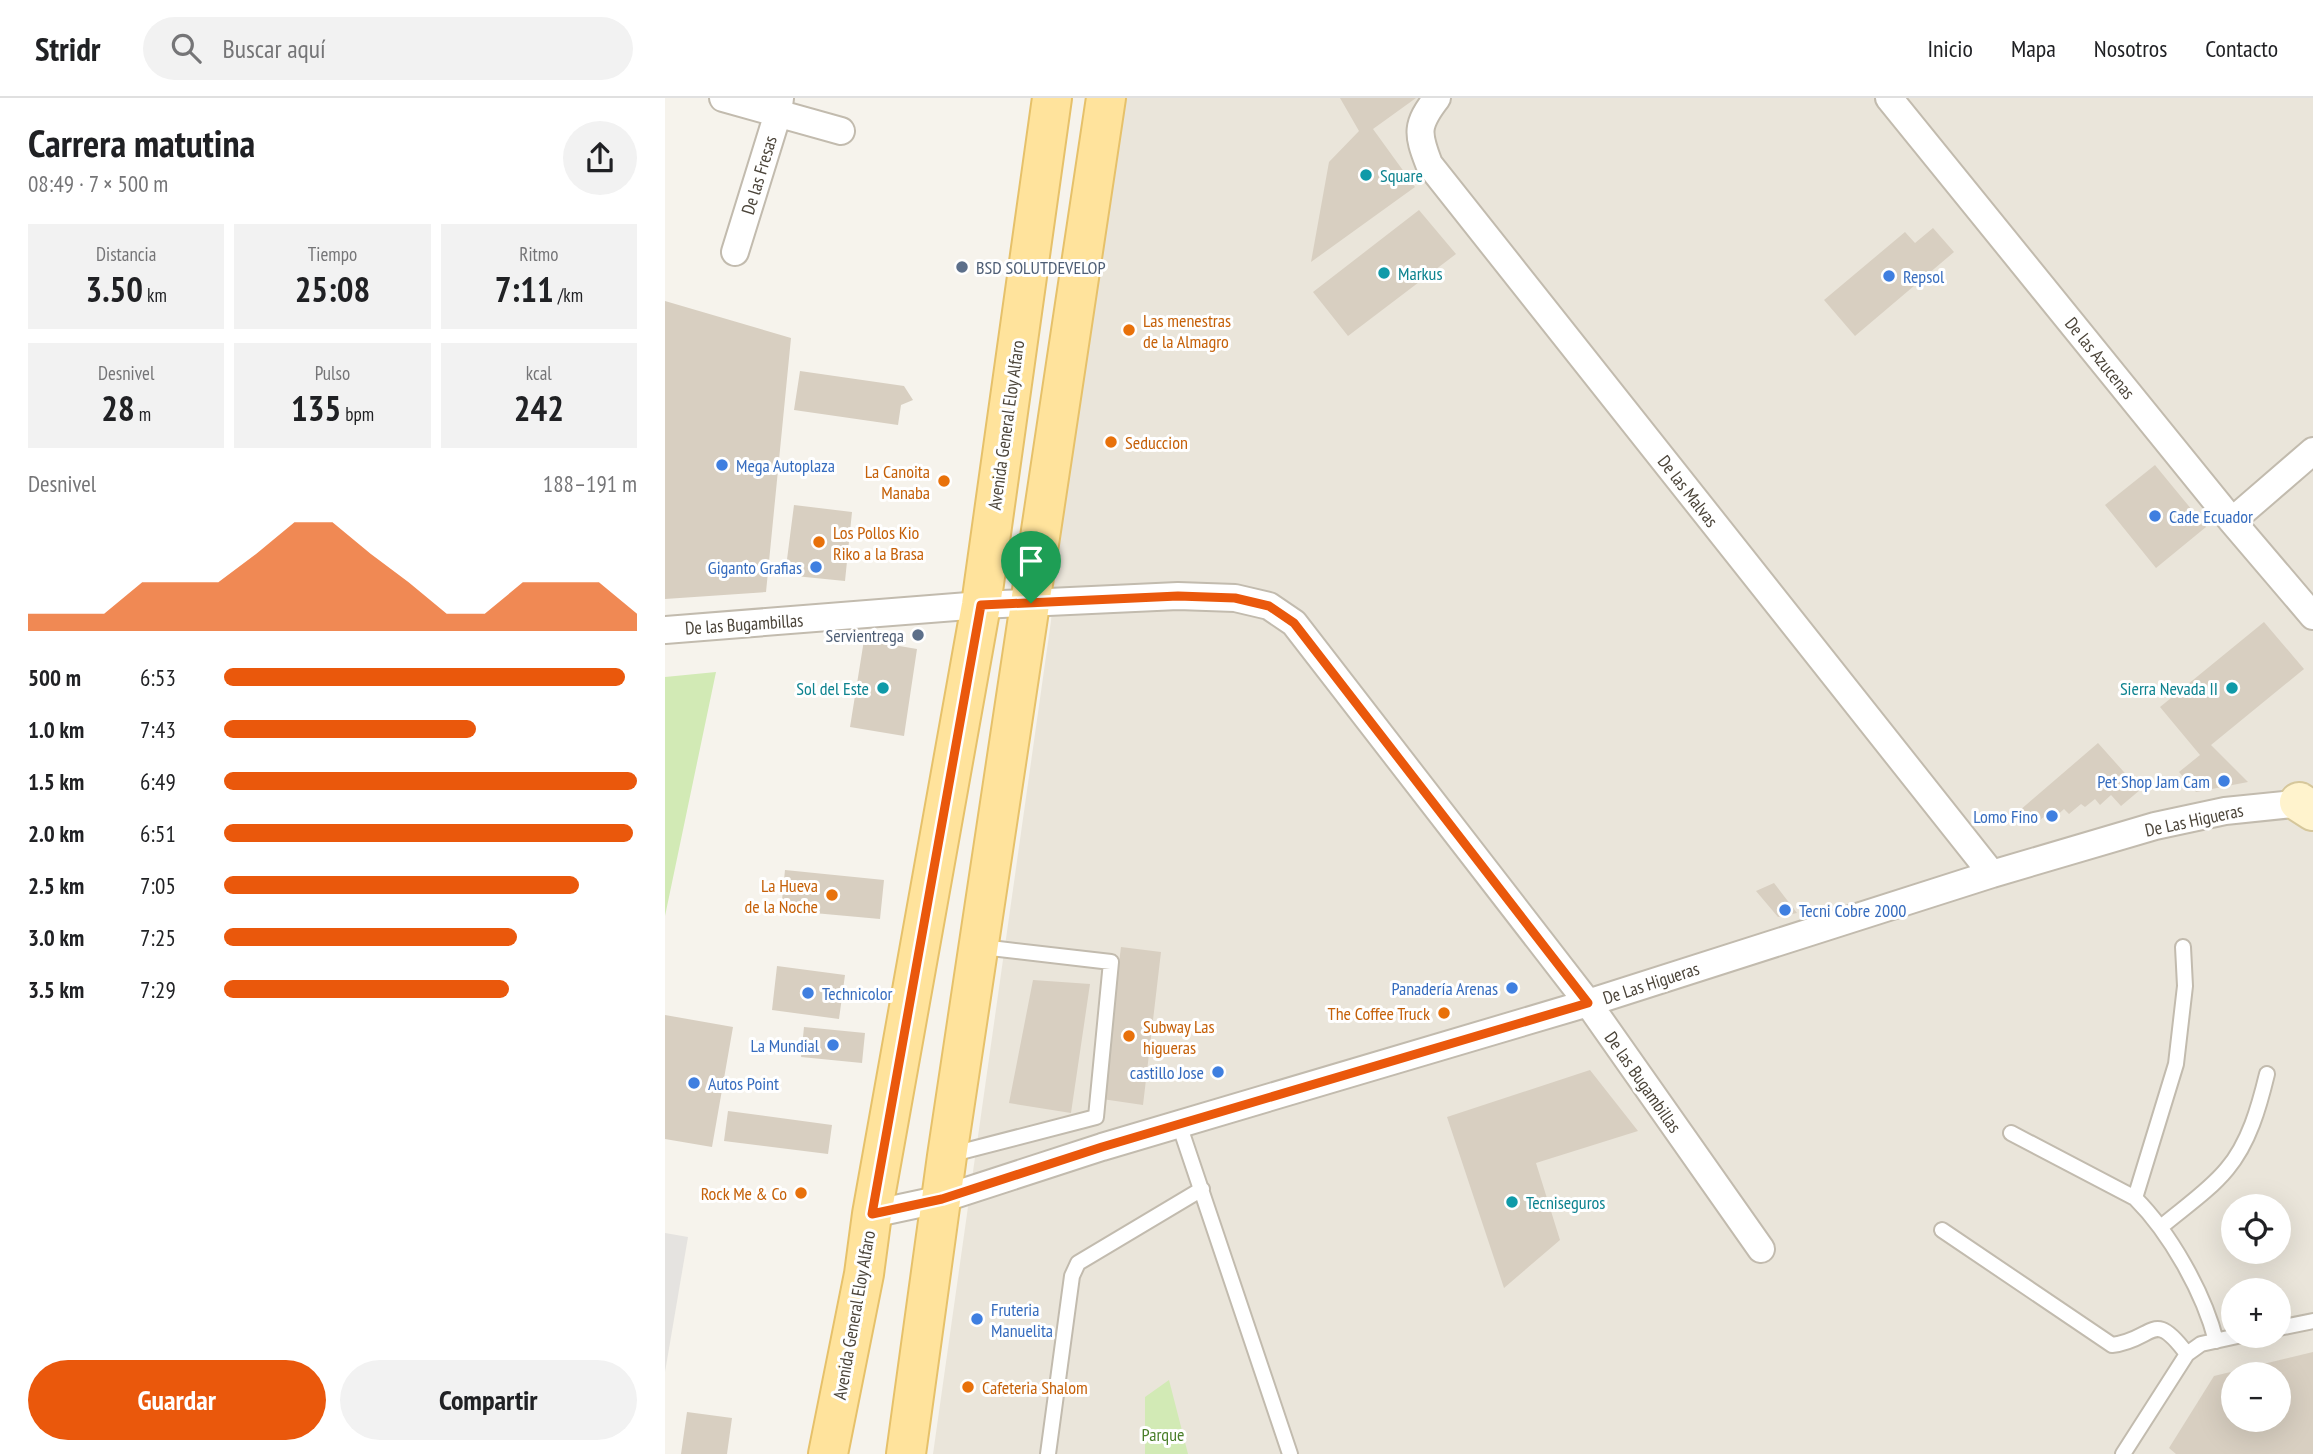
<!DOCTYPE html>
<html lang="es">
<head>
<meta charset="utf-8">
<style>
	body { margin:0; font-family:"PT Sans Narrow",sans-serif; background:#f2f2f2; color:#202124; height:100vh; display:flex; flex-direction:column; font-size:26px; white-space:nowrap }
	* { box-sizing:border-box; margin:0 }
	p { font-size:23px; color:#757577 }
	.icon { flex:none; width:38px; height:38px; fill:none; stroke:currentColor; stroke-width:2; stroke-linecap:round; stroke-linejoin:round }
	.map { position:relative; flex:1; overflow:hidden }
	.panel { display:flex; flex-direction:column; background:#fff; width:665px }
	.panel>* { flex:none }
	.controls { position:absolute; left:1556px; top:1096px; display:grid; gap:14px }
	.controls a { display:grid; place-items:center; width:70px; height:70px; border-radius:50%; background:#fff; box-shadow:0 7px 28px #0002; font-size:35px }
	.pin { position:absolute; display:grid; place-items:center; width:60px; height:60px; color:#fff; margin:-72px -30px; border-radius:50% 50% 50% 0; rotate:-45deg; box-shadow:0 0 7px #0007 }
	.pin .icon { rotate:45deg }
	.round { display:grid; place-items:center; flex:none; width:74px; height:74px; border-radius:37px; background:#f2f2f2 }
	.overview { display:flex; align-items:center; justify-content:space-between; height:119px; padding:0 28px }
	h1 { font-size:38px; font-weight:600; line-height:52px }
	.stats { display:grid; grid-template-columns:repeat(3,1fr); gap:10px; height:119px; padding:7px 28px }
	.stats div { display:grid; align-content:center; border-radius:0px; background:#f2f2f2; text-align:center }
	.stats b { font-size:35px; font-weight:600 }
	.stats small { font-size:19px; font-weight:400 }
	.stats p { font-size:19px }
	.chart { height:196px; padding:14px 28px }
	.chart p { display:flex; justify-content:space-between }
	.chart svg { width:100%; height:126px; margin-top:7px; fill:#ea580c; opacity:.7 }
	.primary-button { display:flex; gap:14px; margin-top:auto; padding:14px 28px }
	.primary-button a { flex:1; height:80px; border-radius:42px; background:#ea580c; color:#fff; font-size:28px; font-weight:600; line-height:80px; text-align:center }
	.primary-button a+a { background:#f2f2f2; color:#202124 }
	ul { padding:0 28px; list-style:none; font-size:23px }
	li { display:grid; grid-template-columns:112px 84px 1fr; align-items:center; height:52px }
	li i { height:18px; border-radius:9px; background:#ea580c }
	header { display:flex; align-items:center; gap:42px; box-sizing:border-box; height:98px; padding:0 35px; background:#fff; border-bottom:2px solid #e0e0e0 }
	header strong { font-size:33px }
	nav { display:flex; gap:38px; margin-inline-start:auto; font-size:24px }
	.search { width:490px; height:63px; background:#f2f2f2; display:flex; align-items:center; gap:18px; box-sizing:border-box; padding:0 24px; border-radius:38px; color:#757577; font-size:26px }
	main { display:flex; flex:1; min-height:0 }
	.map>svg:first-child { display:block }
	.residential { fill:#eae5da; fill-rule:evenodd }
	.green { fill:#d2eab5 }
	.parking { fill:#e5e3e0 }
	.building { fill:#d8cfc1; fill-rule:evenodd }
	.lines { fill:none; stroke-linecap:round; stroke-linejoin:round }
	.lane-casing { stroke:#c2bbae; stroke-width:18 }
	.street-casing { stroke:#c2bbae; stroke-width:30 }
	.secondary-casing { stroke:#d6c79b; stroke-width:42 }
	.primary-casing { stroke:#e6c16a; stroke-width:42 }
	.lane { stroke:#fff; stroke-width:14 }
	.street { stroke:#fff; stroke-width:26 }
	.secondary { stroke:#fff3cd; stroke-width:38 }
	.primary { stroke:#ffe39c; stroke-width:38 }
	.route-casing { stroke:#fff; stroke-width:14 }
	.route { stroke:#ea580c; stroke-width:9 }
	.culture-dot { fill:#0f9aa8; stroke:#fff; stroke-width:2.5 }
	.service-dot { fill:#5c6f8a; stroke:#fff; stroke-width:2.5 }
	.shop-dot { fill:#3f7fe0; stroke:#fff; stroke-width:2.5 }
	.food-dot { fill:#e8710a; stroke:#fff; stroke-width:2.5 }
	.labels { text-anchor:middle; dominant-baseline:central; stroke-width:6; stroke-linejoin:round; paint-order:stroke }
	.street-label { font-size:18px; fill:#4b4439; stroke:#fff }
	.culture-label { font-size:18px; fill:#0d838f; stroke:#fff; text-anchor:start }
	.service-label { font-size:18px; fill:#4e5e75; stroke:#fff; text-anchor:start }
	.shop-label { font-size:18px; fill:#366cbe; stroke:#fff; text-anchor:start }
	.food-label { font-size:18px; fill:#c56008; stroke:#fff; text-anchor:start }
	.park-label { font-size:18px; fill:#4a7f2a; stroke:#fff }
</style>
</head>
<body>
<header>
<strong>Stridr</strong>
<div class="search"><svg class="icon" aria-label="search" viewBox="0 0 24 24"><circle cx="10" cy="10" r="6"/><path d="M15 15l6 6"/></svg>Buscar aquí</div>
<nav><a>Inicio</a><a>Mapa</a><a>Nosotros</a><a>Contacto</a></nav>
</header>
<main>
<section class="panel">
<div class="overview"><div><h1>Carrera matutina</h1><p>08:49 · 7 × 500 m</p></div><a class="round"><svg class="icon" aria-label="share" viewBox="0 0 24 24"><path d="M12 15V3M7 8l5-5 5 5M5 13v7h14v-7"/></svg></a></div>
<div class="stats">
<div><p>Distancia</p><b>3.50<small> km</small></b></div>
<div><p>Tiempo</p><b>25:08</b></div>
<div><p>Ritmo</p><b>7:11<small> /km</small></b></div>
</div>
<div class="stats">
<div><p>Desnivel</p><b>28<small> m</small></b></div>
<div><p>Pulso</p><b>135<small> bpm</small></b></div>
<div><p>kcal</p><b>242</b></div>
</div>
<div class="chart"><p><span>Desnivel</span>188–191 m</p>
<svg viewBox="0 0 160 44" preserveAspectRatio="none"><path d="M0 44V38L10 38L20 38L30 27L40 27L50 27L60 17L70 6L80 6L90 17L100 27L110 38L120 38L130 27L140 27L150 27L160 38V44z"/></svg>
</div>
<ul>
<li><b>500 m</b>6:53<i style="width:97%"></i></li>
<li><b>1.0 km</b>7:43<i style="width:61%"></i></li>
<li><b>1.5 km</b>6:49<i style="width:100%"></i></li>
<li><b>2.0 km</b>6:51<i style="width:99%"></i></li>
<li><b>2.5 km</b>7:05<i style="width:86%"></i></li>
<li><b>3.0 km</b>7:25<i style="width:71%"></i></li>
<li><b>3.5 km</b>7:29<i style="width:69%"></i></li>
</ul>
<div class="primary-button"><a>Guardar</a><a>Compartir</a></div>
</section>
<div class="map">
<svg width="1648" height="1356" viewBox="0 0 1648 1356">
	<rect width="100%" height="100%" fill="#f6f3ec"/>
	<path class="residential" d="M429,0H1648V1356H268L386,523ZM1568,1108H1614V1153H1568ZM1568,1192H1614V1237H1568ZM1568,1276H1614V1321H1568Z"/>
	<path class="green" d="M51,574L0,818V579Z
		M504,1282L523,1356H480V1299Z"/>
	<path class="parking" d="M0,1135L23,1139L0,1274Z"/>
	<path class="building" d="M675,0H751L708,31L750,89L646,164L664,64L694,33Z
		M754,112L791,156L683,238L648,194Z
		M1268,130L1289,154L1190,238L1159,202L1240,134L1250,145Z
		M0,203L126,240L101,494L0,501Z
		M135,273L239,288L248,302L236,307L233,327L129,312Z
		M1490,367L1541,429L1491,470L1440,407Z
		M129,407L187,414L180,483L120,477Z
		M1599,524L1639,571L1546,647L1583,684L1531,694L1514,674L1535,657L1495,609Z
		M199,542L252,551L239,638L185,629Z
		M1433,645L1475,692L1456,708L1446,697L1435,707L1430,701L1420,709L1416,706L1404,716L1399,711L1386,723L1381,717L1368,728L1354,713Z
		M120,772L219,782L215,821L116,812Z
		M1109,785L1132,815L1113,819L1091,793Z
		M456,849L496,854L478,1007L437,1001Z
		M112,868L180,877L174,921L107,912Z
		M368,882L425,886L406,1015L344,1005Z
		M0,917L68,929L47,1049L0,1041Z
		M139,929L200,935L197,965L136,959Z
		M925,972L973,1033L871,1065L895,1142L839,1190L782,1019Z
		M63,1013L167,1027L163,1056L59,1043Z
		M1648,1254V1356H1511L1504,1350L1549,1278ZM1568,1276H1614V1321H1568Z
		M22,1314L67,1320L62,1356H16Z"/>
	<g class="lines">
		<g class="lane-casing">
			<path id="lane" d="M514,1026L625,1356
				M1346,1035L1470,1100C1505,1135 1539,1195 1551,1243
				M284,1057L431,1019L446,864L317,849
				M1470,1100L1511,966L1520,888L1518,849
				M1496,1129C1517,1111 1544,1093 1562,1071C1584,1045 1594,1009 1602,976
				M1277,1132L1447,1247C1490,1242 1487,1209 1522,1256
				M1614,1230L1648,1223
				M383,1356L407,1178L413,1165L537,1091
				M1458,1356L1522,1256L1536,1246L1577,1237"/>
		</g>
		<g class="street-casing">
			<path id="street" d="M58,0L176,33
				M772,0C751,27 752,35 764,66L1327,776
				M1224,0L1567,423L1648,518
				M70,154L113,15L115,0
				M1567,423L1648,353
				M0,532L316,507L513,498L570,500L604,508L629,525L923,905L1096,1151
				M207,1116L277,1101L437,1049L923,905L1327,776L1490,728L1560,713L1648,704"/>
		</g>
		<g class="secondary-casing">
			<path id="secondary" d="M1634,704L1648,713"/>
		</g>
		<g class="primary-casing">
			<path id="primary" d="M163,1356L199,1176L207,1116L316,507L387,0
				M241,1356L282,1058L441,0"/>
		</g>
		<use href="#lane" class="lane"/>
		<use href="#street" class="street"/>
		<use href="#secondary" class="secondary"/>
		<use href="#primary" class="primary"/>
	</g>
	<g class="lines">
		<g class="route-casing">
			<path id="route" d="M513,498L570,500L604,508L629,525L923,905L437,1049L277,1101L207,1116L316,507Z"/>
		</g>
		<use href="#route" class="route"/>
	</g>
	<g class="culture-dot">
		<circle cx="701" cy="77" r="7"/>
		<circle cx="719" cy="175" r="7"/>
		<circle cx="218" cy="590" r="7"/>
		<circle cx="1567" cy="590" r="7"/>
		<circle cx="847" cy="1104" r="7"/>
	</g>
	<g class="service-dot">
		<circle cx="297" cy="169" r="7"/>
		<circle cx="253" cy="537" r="7"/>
	</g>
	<g class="shop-dot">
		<circle cx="1224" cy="178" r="7"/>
		<circle cx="57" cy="367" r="7"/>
		<circle cx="1490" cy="418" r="7"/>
		<circle cx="151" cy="469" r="7"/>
		<circle cx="1559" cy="683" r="7"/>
		<circle cx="1387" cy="718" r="7"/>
		<circle cx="1120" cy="812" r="7"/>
		<circle cx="847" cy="890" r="7"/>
		<circle cx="143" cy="895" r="7"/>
		<circle cx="168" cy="947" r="7"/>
		<circle cx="553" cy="974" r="7"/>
		<circle cx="29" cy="985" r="7"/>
		<circle cx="312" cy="1221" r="7"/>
	</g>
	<g class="food-dot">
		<circle cx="464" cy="232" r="7"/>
		<circle cx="446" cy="344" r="7"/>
		<circle cx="279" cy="383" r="7"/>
		<circle cx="154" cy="444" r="7"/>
		<circle cx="167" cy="797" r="7"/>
		<circle cx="779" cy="915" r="7"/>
		<circle cx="464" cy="938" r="7"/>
		<circle cx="136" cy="1095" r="7"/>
		<circle cx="303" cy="1289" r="7"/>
	</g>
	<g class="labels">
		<g class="street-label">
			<text transform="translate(94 77) rotate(-73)">De las Fresas</text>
			<text transform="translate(1435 260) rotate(51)">De las Azucenas</text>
			<text transform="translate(341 327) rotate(-82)">Avenida General Eloy Alfaro</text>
			<text transform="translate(1023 393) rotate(52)">De las Malvas</text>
			<text transform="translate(79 526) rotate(-4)">De las Bugambillas</text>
			<text transform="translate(1529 722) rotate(-12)">De Las Higueras</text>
			<text transform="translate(986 885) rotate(-18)">De Las Higueras</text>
			<text transform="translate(978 984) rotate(55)">De las Bugambillas</text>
			<text transform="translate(189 1217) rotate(-80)">Avenida General Eloy Alfaro</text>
		</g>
		<g class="culture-label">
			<text x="715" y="77">Square</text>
			<text x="733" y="175">Markus</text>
			<text x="204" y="590" text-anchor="end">Sol del Este</text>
			<text x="1553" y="590" text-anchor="end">Sierra Nevada II</text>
			<text x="861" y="1104">Tecniseguros</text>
		</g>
		<g class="service-label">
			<text x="311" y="169">BSD SOLUTDEVELOP</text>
			<text x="239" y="537" text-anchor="end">Servientrega</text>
		</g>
		<g class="shop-label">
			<text x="1238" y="178">Repsol</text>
			<text x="71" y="367">Mega Autoplaza</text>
			<text x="1504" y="418">Cade Ecuador</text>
			<text x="137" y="469" text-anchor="end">Giganto Grafias</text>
			<text x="1545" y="683" text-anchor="end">Pet Shop Jam Cam</text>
			<text x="1373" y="718" text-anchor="end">Lomo Fino</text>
			<text x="1134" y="812">Tecni Cobre 2000</text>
			<text x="833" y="890" text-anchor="end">Panadería Arenas</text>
			<text x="157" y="895">Technicolor</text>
			<text x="154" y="947" text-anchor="end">La Mundial</text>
			<text x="539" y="974" text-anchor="end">castillo Jose</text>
			<text x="43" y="985">Autos Point</text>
			<text x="326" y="1211">Fruteria<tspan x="326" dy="21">Manuelita</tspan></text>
		</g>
		<g class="food-label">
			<text x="478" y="222">Las menestras<tspan x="478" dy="21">de la Almagro</tspan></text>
			<text x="460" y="344">Seduccion</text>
			<text x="265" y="373" text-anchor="end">La Canoita<tspan x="265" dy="21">Manaba</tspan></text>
			<text x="168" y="434">Los Pollos Kio<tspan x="168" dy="21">Riko a la Brasa</tspan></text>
			<text x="153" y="787" text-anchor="end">La Hueva<tspan x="153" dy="21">de la Noche</tspan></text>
			<text x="765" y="915" text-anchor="end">The Coffee Truck</text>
			<text x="478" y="928">Subway Las<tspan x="478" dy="21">higueras</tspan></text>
			<text x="122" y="1095" text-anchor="end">Rock Me &amp; Co</text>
			<text x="317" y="1289">Cafeteria Shalom</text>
		</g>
		<g class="park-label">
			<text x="498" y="1336">Parque</text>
		</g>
	</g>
</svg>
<div class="controls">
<a><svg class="icon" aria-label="locate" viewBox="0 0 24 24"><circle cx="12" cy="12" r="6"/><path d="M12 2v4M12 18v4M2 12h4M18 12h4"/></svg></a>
<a>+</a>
<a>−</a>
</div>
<div class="pin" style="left:366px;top:505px;background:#1e9e55"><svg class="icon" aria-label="arrive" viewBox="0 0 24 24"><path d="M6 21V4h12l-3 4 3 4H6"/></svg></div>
</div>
</main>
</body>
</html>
